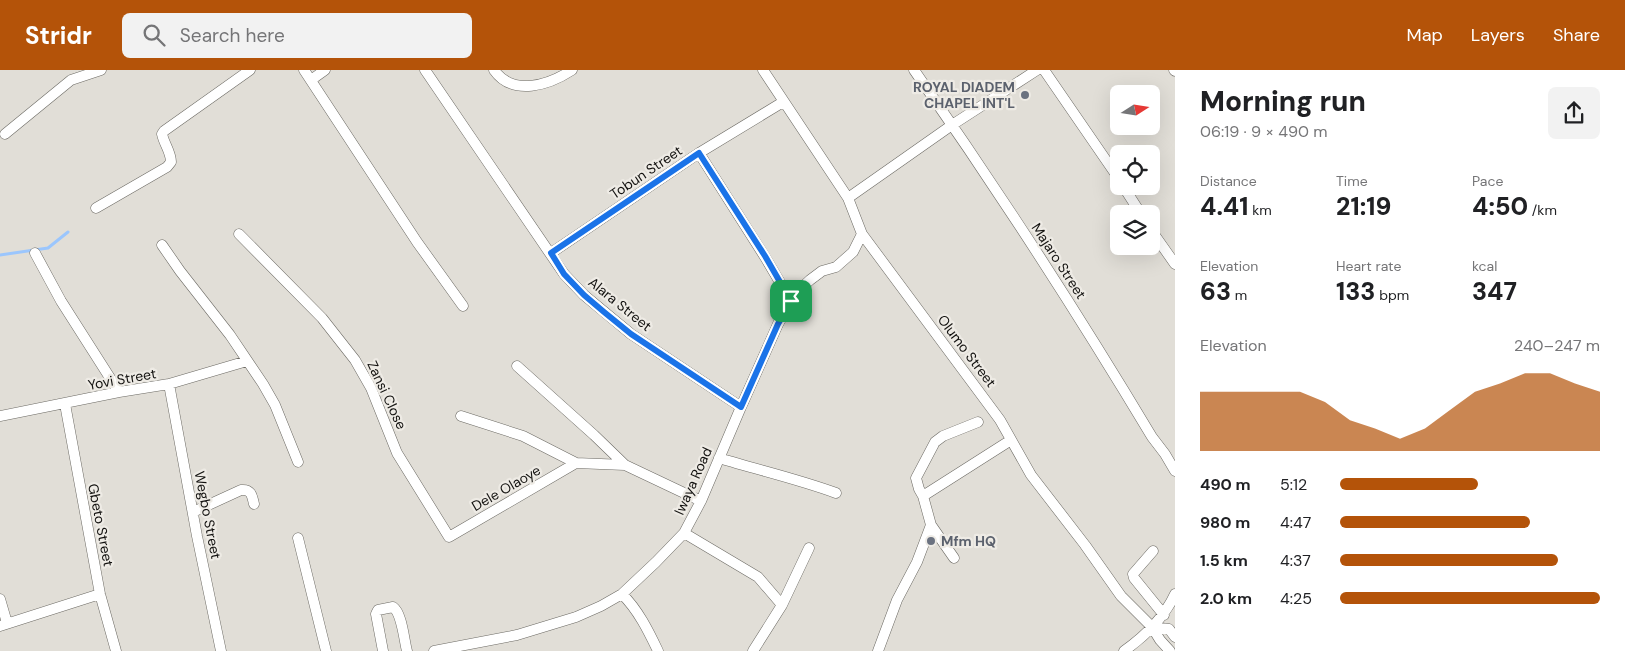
<!DOCTYPE html>
<html lang="en">
<head>
<meta charset="utf-8">
<style>
	body { margin:0; font-family:"DM Sans",sans-serif; background:#f2f2f2; color:#202124; height:100vh; display:flex; flex-direction:column; font-size:19px; white-space:nowrap }
	* { box-sizing:border-box; margin:0 }
	p { font-size:16px; color:#757577 }
	.icon { flex:none; width:28px; height:28px; fill:none; stroke:currentColor; stroke-width:2; stroke-linecap:round; stroke-linejoin:round }
	.map { position:relative; flex:1; overflow:hidden }
	.sheet { display:flex; flex-direction:column; background:#fff; width:450px }
	.sheet>* { flex:none }
	.needle { width:32px; rotate:78deg }
	.fabs { position:absolute; left:1110px; top:15px; display:grid; gap:10px }
	.fabs a { display:grid; place-items:center; width:50px; height:50px; border-radius:8px; background:#fff; box-shadow:0 5px 20px #0002; font-size:25px }
	.pin { position:absolute; display:grid; place-items:center; width:42px; height:42px; color:#fff; margin:-21px; border-radius:10px; box-shadow:0 2px 8px #0006 }
	.round { display:grid; place-items:center; flex:none; width:52px; height:52px; border-radius:8px; background:#f2f2f2 }
	.summary { display:flex; align-items:center; justify-content:space-between; height:85px; padding:0 25px }
	h1 { font-size:28px; font-weight:800; line-height:38px }
	.stats { display:grid; grid-template-columns:repeat(3,1fr); gap:8px; height:85px; padding:5px 25px }
	.stats div { display:grid; align-content:center }
	.stats b { font-size:25px; font-weight:800 }
	.stats small { font-size:14px; font-weight:400 }
	.stats p { font-size:14px }
	.chart { height:140px; padding:10px 25px }
	.chart p { display:flex; justify-content:space-between }
	.chart svg { width:100%; height:90px; margin-top:5px; fill:#b45309; opacity:.7 }
	ul { padding:0 25px; list-style:none; font-size:16px }
	li { display:grid; grid-template-columns:80px 60px 1fr; align-items:center; height:38px }
	li i { height:12px; border-radius:6px; background:#b45309 }
	header { display:flex; align-items:center; gap:30px; box-sizing:border-box; height:70px; padding:0 25px; background:#b45309; color:#fff }
	header strong { font-size:24px }
	nav { display:flex; gap:28px; margin-inline-start:auto; font-size:18px }
	.search { width:350px; height:45px; background:#f2f2f2; display:flex; align-items:center; gap:12px; box-sizing:border-box; padding:0 18px; border-radius:8px; color:#757577; font-size:19px }
	main { display:flex; flex:1; min-height:0 }
	.map>svg:first-child { display:block }
	.lines { fill:none; stroke-linecap:round; stroke-linejoin:round }
	.stream { stroke:#9bc6fd; stroke-width:3 }
	.minor-casing { stroke:#6b6963; stroke-width:11 }
	.minor { stroke:#fff; stroke-width:10 }
	.route-casing { stroke:#fff; stroke-width:10 }
	.route { stroke:#1a73e8; stroke-width:6 }
	.worship-dot { fill:#6b7280; stroke:#eeebe5; stroke-width:2 }
	.labels { text-anchor:middle; dominant-baseline:central; stroke-width:4.5; stroke-linejoin:round; paint-order:stroke }
	.worship-label { font-size:14px; font-weight:bold; fill:#5b616d; stroke:#eeebe5; text-anchor:end }
	.street-label { font-size:14px; fill:#131210; stroke:#eeebe5 }
</style>
</head>
<body>
<header>
<strong>Stridr</strong>
<div class="search"><svg class="icon" aria-label="search" viewBox="0 0 24 24"><circle cx="10" cy="10" r="6"/><path d="M15 15l6 6"/></svg>Search here</div>
<nav><a>Map</a><a>Layers</a><a>Share</a></nav>
</header>
<main>
<div class="map">
<svg width="1175" height="581" viewBox="0 0 1175 581">
	<rect width="100%" height="100%" fill="#e1ded7"/>
	<g class="lines">
		<path class="stream" d="M0,185L48,178L68,162"/>
		<g class="minor-casing">
			<path id="minor" d="M304,0L417,172L463,236
				M425,0L564,204L584,225L631,264L741,337
				M494,0C513,27 549,15 572,0
				M763,0L848,128L862,164L1000,350L1031,405L1085,475L1121,526L1152,557L1160,570L1170,581
				M914,0C998,120 1077,242 1152,367L1165,384L1175,401
				M1044,0L1119,109
				M1174,0L1175,1
				M311,10L325,0
				M5,64L71,10L101,0
				M699,83L765,187L791,231
				M1123,116L1141,144
				M848,128L952,55L1037,0
				M96,138L167,97L171,92C171,82 164,74 162,64L164,61L250,0
				M1151,160L1175,194
				M239,164L322,248L355,290L371,318L397,383L449,467L576,393
				M162,175L180,201L230,265L263,314L275,335L298,392
				M35,183L61,231L119,322
				M551,183L699,83L783,32
				M517,296L594,365L625,395
				M169,314L197,466L221,581
				M65,334L100,524L116,581
				M0,346L119,322L169,314L247,291
				M461,346L523,366L576,393L625,395L701,431
				M719,388C758,400 798,409 836,423
				M923,426L1011,370
				M193,442L241,420C251,419 252,425 254,434
				M684,463L758,507L782,535
				M298,468L326,581
				M1153,481L1133,504L1134,508L1164,545
				M954,488L931,455L923,426L919,419L916,408L935,372L943,366L978,352
				M622,524C638,540 648,560 658,581
				M0,529L7,553
				M0,556L100,524
				M1152,557L1169,559L1175,567
				M383,581L376,544L378,540L393,537C402,543 404,570 407,581
				M434,581L517,565L576,547L601,536L622,524L656,492L684,463L701,431L741,337L778,254L791,231L798,221L810,210L822,201L836,197L853,182L862,164
				M753,581L782,535L809,478
				M878,581L897,530L917,492L931,455
				M1124,581C1145,566 1164,548 1175,524"/>
		</g>
		<use href="#minor" class="minor"/>
	</g>
	<g class="lines">
		<g class="route-casing">
			<path id="route" d="M699,83L765,186L791,231L778,254L741,337L631,264L604,242L584,225L564,204L551,183Z"/>
		</g>
		<use href="#route" class="route"/>
	</g>
	<g class="worship-dot">
		<circle cx="1025" cy="25" r="5"/>
		<circle cx="931" cy="471" r="5"/>
	</g>
	<g class="labels">
		<g class="worship-label">
			<text x="1015" y="17">ROYAL DIADEM<tspan x="1015" dy="16">CHAPEL INT'L</tspan></text>
			<text x="941" y="471" text-anchor="start">Mfm HQ</text>
		</g>
		<g class="street-label">
			<text transform="translate(646 102) rotate(-34)">Tobun Street</text>
			<text transform="translate(1059 191) rotate(57)">Majaro Street</text>
			<text transform="translate(620 234) rotate(39)">Alara Street</text>
			<text transform="translate(967 281) rotate(53)">Olumo Street</text>
			<text transform="translate(122 309) rotate(-10)">Yovi Street</text>
			<text transform="translate(387 325) rotate(65)">Zansi Close</text>
			<text transform="translate(693 411) rotate(-66)">Iwaya Road</text>
			<text transform="translate(506 418) rotate(-30)">Dele Olaoye</text>
			<text transform="translate(208 445) rotate(79)">Wegbo Street</text>
			<text transform="translate(101 455) rotate(79)">Gbeto Street</text>
		</g>
	</g>
</svg>
<div class="fabs">
<a><svg class="needle" viewBox="-14 -14 28 28"><path d="M0-13l5 13h-10z" fill="#e53935"/><path d="M0 13l5-13h-10z" fill="#757577"/></svg></a>
<a><svg class="icon" aria-label="locate" viewBox="0 0 24 24"><circle cx="12" cy="12" r="6"/><path d="M12 2v4M12 18v4M2 12h4M18 12h4"/></svg></a>
<a><svg class="icon" aria-label="layers" viewBox="0 0 24 24"><path d="M12 4l9 5-9 5-9-5zM3 14l9 5 9-5"/></svg></a>
</div>
<div class="pin" style="left:791px;top:231px;background:#1e9e55"><svg class="icon" aria-label="arrive" viewBox="0 0 24 24"><path d="M6 21V4h12l-3 4 3 4H6"/></svg></div>
</div>
<section class="sheet">
<div class="summary"><div><h1>Morning run</h1><p>06:19 · 9 × 490 m</p></div><a class="round"><svg class="icon" aria-label="share" viewBox="0 0 24 24"><path d="M12 15V3M7 8l5-5 5 5M5 13v7h14v-7"/></svg></a></div>
<div class="stats">
<div><p>Distance</p><b>4.41<small> km</small></b></div>
<div><p>Time</p><b>21:19</b></div>
<div><p>Pace</p><b>4:50<small> /km</small></b></div>
</div>
<div class="stats">
<div><p>Elevation</p><b>63<small> m</small></b></div>
<div><p>Heart rate</p><b>133<small> bpm</small></b></div>
<div><p>kcal</p><b>347</b></div>
</div>
<div class="chart"><p><span>Elevation</span>240–247 m</p>
<svg viewBox="0 0 160 44" preserveAspectRatio="none"><path d="M0 44V15L10 15L20 15L30 15L40 15L50 20L60 29L70 33L80 38L90 33L100 24L110 15L120 11L130 6L140 6L150 11L160 15V44z"/></svg>
</div>
<ul>
<li><b>490 m</b>5:12<i style="width:53%"></i></li>
<li><b>980 m</b>4:47<i style="width:73%"></i></li>
<li><b>1.5 km</b>4:37<i style="width:84%"></i></li>
<li><b>2.0 km</b>4:25<i style="width:100%"></i></li>
</ul>
</section>
</main>
</body>
</html>
